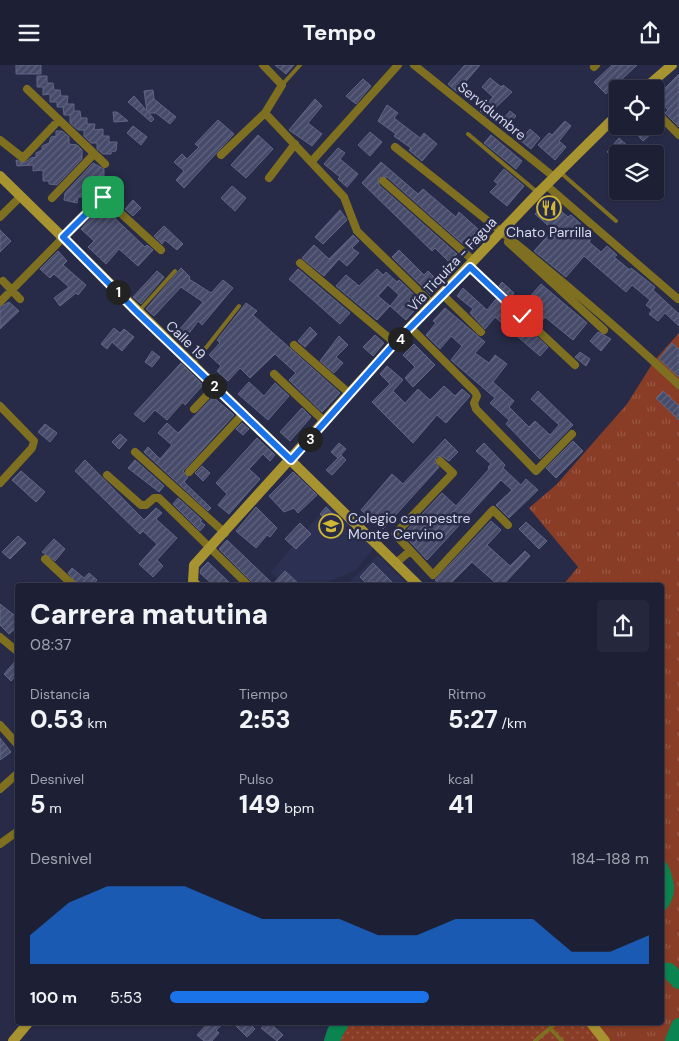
<!DOCTYPE html>
<html lang="es">
<head>
<meta charset="utf-8">
<style>
	body { margin:0; font-family:"DM Sans",sans-serif; background:#25283d; color:#f1f3f6; height:100vh; display:flex; flex-direction:column; font-size:19px; white-space:nowrap }
	* { box-sizing:border-box; margin:0 }
	p { font-size:16px; color:#a0a3ad }
	.icon { flex:none; width:28px; height:28px; fill:none; stroke:currentColor; stroke-width:2; stroke-linecap:round; stroke-linejoin:round }
	.map { position:relative; flex:1; overflow:hidden }
	.drawer { position:absolute; left:15px; top:518px; width:649px; height:442px; display:flex; flex-direction:column; background:#1d2035; border-radius:5px; box-shadow:0 1px 4px #0004,0 0 0 1px #3b3e50 }
	.drawer>* { flex:none }
	.buttons { position:absolute; left:609px; top:15px; display:grid; gap:10px }
	.buttons a { display:grid; place-items:center; width:55px; height:55px; border-radius:5px; background:#1d2035; box-shadow:0 1px 4px #0004,0 0 0 1px #3b3e50; font-size:25px }
	.pin { position:absolute; display:grid; place-items:center; width:42px; height:42px; color:#fff; margin:-21px; border-radius:10px; box-shadow:0 2px 8px #0006 }
	.km { position:absolute; width:25px; height:25px; margin:-12px; border-radius:50%; background:#222; color:#fff; font-size:14px; line-height:25px; text-align:center }
	.round { display:grid; place-items:center; flex:none; width:52px; height:52px; border-radius:5px; background:#25283d }
	.overview { display:flex; align-items:center; justify-content:space-between; height:85px; padding:0 15px }
	h1 { font-size:28px; font-weight:800; line-height:38px }
	.metrics { display:grid; grid-template-columns:repeat(3,1fr); gap:8px; height:85px; padding:5px 15px }
	.metrics div { display:grid; align-content:center }
	.metrics b { font-size:25px; font-weight:800 }
	.metrics small { font-size:14px; font-weight:400 }
	.metrics p { font-size:14px }
	.chart { height:140px; padding:10px 15px }
	.chart p { display:flex; justify-content:space-between }
	.chart svg { width:100%; height:90px; margin-top:5px; fill:#1a73e8; opacity:.7 }
	ul { padding:0 15px; list-style:none; font-size:16px }
	li { display:grid; grid-template-columns:80px 60px 1fr; align-items:center; height:38px }
	li i { height:12px; border-radius:6px; background:#1a73e8 }
	header { display:flex; justify-content:space-between; align-items:center; height:65px; padding:0 15px; background:#1d2035; font-size:22px; font-weight:800 }
	.map>svg:first-child { display:block }
	.built { fill:#2c3053 }
	.grass { fill:url(#grass-tufts) }
	.park { fill:url(#park-dots) }
	.lines { fill:none; stroke-linecap:round; stroke-linejoin:round }
	.river { stroke:#0a8451; stroke-width:16 }
	.building { fill:url(#building-hatch); stroke:#616687; fill-rule:evenodd }
	.lane { stroke:#7f6f20; stroke-width:4 }
	.street { stroke:#7f6f20; stroke-width:8 }
	.secondary { stroke:#a89331; stroke-width:10 }
	.route-casing { stroke:#fff; stroke-width:10 }
	.route { stroke:#1a73e8; stroke-width:6 }
	.labels { text-anchor:middle; dominant-baseline:central; stroke-width:5; stroke-linejoin:round; paint-order:stroke }
	.street-label { font-size:14px; fill:#d6d9ec; stroke:#272b47 }
	.poi-label { font-size:14px; fill:#d6d9ec; stroke:#272b47 }
</style>
</head>
<body>
<header><svg class="icon" aria-label="menu" viewBox="0 0 24 24"><path d="M4 6h16M4 12h16M4 18h16"/></svg>Tempo<svg class="icon" aria-label="share" viewBox="0 0 24 24"><path d="M12 15V3M7 8l5-5 5 5M5 13v7h14v-7"/></svg></header>
<div class="map">
<svg width="679" height="976" viewBox="0 0 679 976">
	<defs>
		<pattern id="grass-tufts" width="24" height="20" patternUnits="userSpaceOnUse" patternTransform="scale(1.25)"><rect width="24" height="20" fill="#893d26"/><path d="M3 7l-1-3M5 7V3M7 7l1-3M15 17l-1-3M17 17v-4M19 17l1-3" fill="none" stroke="#995846"/></pattern>
		<pattern id="park-dots" width="8" height="8" patternUnits="userSpaceOnUse" patternTransform="scale(1.25)"><rect width="8" height="8" fill="#893d26"/><path d="M2 2h.1M6 6h.1" fill="none" stroke="#995846" stroke-width="1.8" stroke-linecap="round"/></pattern>
		<pattern id="building-hatch" width="6" height="6" patternUnits="userSpaceOnUse" patternTransform="scale(1.25)"><rect width="6" height="6" fill="#474b6a"/><path d="M-1 1l2-2M0 6l6-6M5 7l2-2" fill="none" stroke="#61647f"/></pattern>
	</defs>
	<rect width="100%" height="100%" fill="#272b47"/>
	<path class="built" d="M330,437L373,484L356,505L322,520H285L271,507Z
		M378,490L408,520H346Z"/>
	<path class="grass" d="M679,268V976H605L591,958H661V520H563L578,502L529,443L557,419L627,339L654,296Z"/>
	<path class="park" d="M342,958H591L605,976H332L335,967Z"/>
	<g class="lines">
		<path class="river" d="M661,804C666,816 669,827 661,838
			M661,905L669,906L679,916
			M332,976L335,967L341,958
			M673,976L679,961"/>
	</g>
	<path class="building" d="M16,0H41V9H16Z
		M275,0H294L286,9Z
		M465,0H480L457,27L448,19Z
		M612,0H637L606,29L594,17Z
		M679,9V62L665,48L668,45L656,32Z
		M37,11H47V18H53L54,25H60L61,31H68L67,39H74V46H80L81,53H87V59H95L94,65L103,64V71H109V77H117L116,86L111,87V89H103L97,84V78H91L84,71V65H78L70,58V50H64L63,42H57V37H50V29L43,30V22H37Z
		M490,13L501,22L503,20L512,27L487,51L480,46L493,32L482,22Z
		M363,14L371,21L356,39L346,31Z
		M153,25L154,34L176,52L170,59L156,48H149L154,54L151,57L128,37L134,31L147,46L144,26Z
		M315,34L322,41L308,58L322,69L312,81L289,65Z
		M387,40L398,48L394,53L420,73L424,68L437,79L422,96L409,85L411,83L394,71L396,69L378,56Z
		M510,46L516,51L507,62L501,57Z
		M113,47H117L128,56L114,57Z
		M218,55L234,69L184,123L176,115L184,106L174,97L182,89L187,94L199,82L195,79Z
		M565,56L571,61L559,76L566,82L555,95L538,80L549,68L552,70Z
		M133,61L147,72L141,80L127,68Z
		M629,61H648L653,67L643,76Z
		M530,64L540,73L531,84L520,75Z
		M56,66H62L69,72V79L77,80L82,85V94L57,120L49,119V116H43V105L33,106V100L17,101L16,95L24,98L31,93L36,92V88L42,85V81L49,78L51,72L56,71Z
		M370,67L382,77L370,91L358,80Z
		M258,70L273,84L246,113L231,100Z
		M491,70L522,96L516,104L484,78Z
		M619,73L630,83L625,89H618V96L607,87Z
		M338,83L345,88L340,94L358,109L347,122L338,114L340,112L324,99Z
		M381,97L418,129L423,124L456,152L459,147L478,164L464,180L387,112L378,113L379,120L457,189L449,197L435,183L432,186L362,118Z
		M93,98L104,104V111H98V118H92L91,125H84V132H78L77,138L64,135L65,128Z
		M504,104L524,121L507,141L490,127L498,119L494,116Z
		M232,121L246,133L235,146L221,133Z
		M613,126H633L623,136Z
		M133,135L141,143L133,151L125,144Z
		M548,135L568,152L571,150L581,159L578,162L591,174L589,177L601,187L607,181L617,190L614,192L630,205L631,203L655,222L653,225L679,249V261L665,248L658,256L649,249L652,245L646,240L650,235L632,220L626,227L584,191L566,212L534,186L553,165L535,149Z
		M102,141L145,182L147,180L153,185L138,201L119,184L106,199L88,182L94,176L81,164Z
		M340,145L347,155L323,179L315,172Z
		M164,161L183,179L177,185L165,175L162,179L154,171Z
		M0,165L11,176L0,187Z
		M353,170L359,176L352,183L359,188L347,201L339,194L324,211L302,193L314,180L329,194Z
		M399,185L424,210L428,206L441,219L433,228L430,229L392,192Z
		M58,186L67,196L63,200L86,220L78,230L76,228L60,241L54,233L69,222L54,209L50,213L40,204Z
		M181,203L190,212L189,214L211,228L223,215L233,223L202,260L198,256L187,271L179,265L203,237L181,222L154,251L146,244Z
		M298,204L350,248L340,259L289,214Z
		M377,204L383,210L386,207L397,217L399,215L422,237L406,255L390,241L377,255L336,221L346,210L359,221ZM388,220L399,230L390,241L378,231Z
		M157,206L164,212L141,239L133,232Z
		M502,217L514,228L511,232L499,221Z
		M541,219L587,258L573,275L545,252L539,259L530,250L537,241L528,234Z
		M463,223L487,245L496,234L548,282L540,291L495,252L485,264L470,248L473,244L457,231Z
		M9,237L19,246L0,264V242Z
		M246,238L257,246L253,250L340,328L322,347L289,315L296,308L275,289L250,313L240,303L228,316L217,306L221,301L209,290L220,278L217,275Z
		M445,243L485,277L475,288L489,298L495,290L507,299L493,317L514,336L509,342L529,362L535,356L550,370L559,360L531,334L538,326L573,360L540,394L506,359L509,355L490,338L495,333L451,295L462,281L451,271L440,284L426,270L436,258L433,256Z
		M310,262L317,269L305,282L298,276Z
		M114,263L120,268L124,264L134,272L122,286L112,277L107,284L101,279Z
		M598,267L611,274L601,286L590,276Z
		M375,270L384,278L373,291L363,282Z
		M339,271L348,280L336,292L343,298L334,308L320,296Z
		M672,278L679,284V312L659,294Z
		M414,279L435,300L413,322L405,313L415,302L403,290Z
		M152,286L160,292L152,302L145,297Z
		M580,287L590,294L586,301L575,292Z
		M181,298L203,320L185,340L183,337L167,355L155,345L144,357L134,349Z
		M387,301L403,315L393,326L405,338L418,324L430,335L444,321L455,331L462,324L470,331L446,358L437,350L413,378L372,337L390,319L380,309Z
		M249,317L264,331L275,318L289,331L268,355L238,329Z
		M663,326L679,341V355L656,333Z
		M213,332L234,350L183,406L188,412L184,417L211,443L208,446L144,387L148,382L160,394L172,380L158,368L167,358L178,368Z
		M302,343L311,352L290,376L280,367Z
		M242,358L249,364L243,370L236,364Z
		M45,359L57,368L50,377L38,367Z
		M120,369L127,375L119,384L112,377Z
		M257,373L275,390L270,396L263,389L249,404L260,414L229,449L218,440L227,429L216,418Z
		M445,374L458,387L449,396L442,391L436,392L435,397L439,402L383,464L361,445L392,409L403,419Z
		M573,376L583,386L556,413L546,403Z
		M339,378L346,384L338,393L331,387Z
		M484,378L505,400L503,403L521,420L526,414L538,425L509,453L496,440L512,425L501,415L427,495L403,469L442,428L456,441L489,404L488,402L491,399L476,386Z
		M341,390L346,395L332,410L326,405Z
		M85,395L144,455L156,443L162,448L156,454L177,473L157,495L163,501L153,512L139,499L157,479L143,466L140,469L75,406Z
		M135,395L164,421L159,427L128,403Z
		M202,401L210,408L203,416L195,408Z
		M21,406L45,427L36,437L12,415Z
		M293,407L317,430L298,448L294,443L284,447L269,431Z
		M178,433L202,455L200,456L205,460L200,466L173,439Z
		M256,442L277,463L270,472L267,470L256,483L236,466Z
		M326,442L338,455L332,461L320,449Z
		M491,456L501,465L487,480L510,501L525,486L530,491L503,520H498L472,497L449,520H441L435,515Z
		M526,457L547,476L539,484L519,464Z
		M300,458L311,469L296,484L285,474Z
		M18,471L26,478L10,494L2,487Z
		M54,474L65,484L55,496L42,487Z
		M227,475L273,519L285,506L300,520H255L219,484Z
		M208,497L232,520H213L200,508L201,504Z
		M373,498L395,520H377L373,516L368,520L360,512Z
		M72,503L84,513L89,508L97,515L93,520H78L68,508Z
		M0,539L18,553V561L9,569L0,560Z
		M18,593V608L11,616L4,609Z
		M0,673L11,687L0,695Z
		M208,958H224L216,965L219,968L212,976H204L197,970Z
		M233,958H249L255,964L247,972Z
		M266,958H270L283,970L277,976L261,963Z"/>
	<g class="lines">
		<path class="lane" d="M282,20L300,0
			M468,69L537,127
			M561,108L616,156
			M139,246L175,206
			M194,298L239,241
			M550,963L562,976
			M535,976L556,958"/>
		<path class="street" d="M414,0L554,112
			M594,2L596,0
			M27,24L105,99
			M655,46L679,70
			M265,48L344,132L357,166L433,240
			M0,75L23,93L58,56
			M395,82C492,159 589,235 679,320
			M221,90L265,48L282,20L263,0
			M312,96L398,0
			M269,113L295,79
			M383,116L474,196
			M546,120L678,234
			M52,133L94,89
			M0,152L21,131
			M508,177L604,265
			M300,198L395,278
			M470,202L575,300
			M3,216L20,234
			M443,230L481,267
			M0,237L103,132L161,185
			M411,263L475,327L477,331L474,338L476,344L536,406L572,369
			M294,280L350,329
			M274,309L325,357
			M0,341L34,376L32,383L0,418
			M194,344L215,322
			M135,387L225,468
			M440,396L453,408L395,469L433,510L493,445L508,460
			M189,407L243,349
			M107,410L141,440H146L154,433H159L248,520
			M45,494L73,520
			M396,498L410,486
			M0,572L18,587
			M0,660L18,680
			M0,724L18,708
			M0,779L18,766"/>
		<path class="secondary" d="M644,24L672,0
			M0,111L418,520
			M196,520L193,517L194,500L395,278L538,128L618,49
			M591,958L605,976
			M13,976L28,958"/>
	</g>
	<g class="lines">
		<g class="route-casing">
			<path id="route" d="M103,132L63,172L137,247L291,395L395,278L470,202L522,251"/>
		</g>
		<use href="#route" class="route"/>
	</g>
	<defs>
		<g id="restaurant-ring" transform="scale(1.25)"><circle r="9.5" fill="#272b47" stroke="#d1b736" stroke-width="1.5"/><path d="M-5-6h1v4h1v-4h1v4h1v-4h1v5L-1.5 .5V6h-2V.5L-5-1ZM5-6V6H3V1.5H1.5Q1.5-4 5-6Z" fill="#d1b736"/></g>
		<g id="school-ring" transform="scale(1.25)"><circle r="9.5" fill="#272b47" stroke="#d1b736" stroke-width="1.5"/><path d="M0-5L7-2L0 1L-7-2ZM-4 1L0 2.5L4 1V4Q0 6-4 4Z" fill="#d1b736"/></g>
	</defs>
	<g fill-rule="evenodd">
		<use href="#restaurant-ring" x="549" y="143"/>
		<use href="#school-ring" x="331" y="461"/>
	</g>
	<g class="labels">
		<g class="street-label">
			<text transform="translate(492 46) rotate(39)">Servidumbre</text>
			<text transform="translate(452 199) rotate(-47)">Vía Tiquiza - Fagua</text>
			<text transform="translate(186 275) rotate(44)">Calle 19</text>
		</g>
		<g class="poi-label">
			<text x="549" y="167">Chato Parrilla</text>
			<text x="348" y="453" text-anchor="start">Colegio campestre<tspan x="348" dy="16">Monte Cervino</tspan></text>
		</g>
	</g>
</svg>
<div class="buttons">
<a><svg class="icon" aria-label="locate" viewBox="0 0 24 24"><circle cx="12" cy="12" r="6"/><path d="M12 2v4M12 18v4M2 12h4M18 12h4"/></svg></a>
<a><svg class="icon" aria-label="layers" viewBox="0 0 24 24"><path d="M12 4l9 5-9 5-9-5zM3 14l9 5 9-5"/></svg></a>
</div>
<div class="pin" style="left:103px;top:132px;background:#1e9e55"><svg class="icon" aria-label="arrive" viewBox="0 0 24 24"><path d="M6 21V4h12l-3 4 3 4H6"/></svg></div>
<div class="pin" style="left:522px;top:251px;background:#d93025"><svg class="icon" aria-label="check" viewBox="0 0 24 24"><path d="M5 12l5 5 9-10"/></svg></div>
<b class="km" style="left:118px;top:227px">1</b>
<b class="km" style="left:214px;top:321px">2</b>
<b class="km" style="left:310px;top:374px">3</b>
<b class="km" style="left:400px;top:274px">4</b>
<section class="drawer">
<div class="overview"><div><h1>Carrera matutina</h1><p>08:37</p></div><a class="round"><svg class="icon" aria-label="share" viewBox="0 0 24 24"><path d="M12 15V3M7 8l5-5 5 5M5 13v7h14v-7"/></svg></a></div>
<div class="metrics">
<div><p>Distancia</p><b>0.53<small> km</small></b></div>
<div><p>Tiempo</p><b>2:53</b></div>
<div><p>Ritmo</p><b>5:27<small> /km</small></b></div>
</div>
<div class="metrics">
<div><p>Desnivel</p><b>5<small> m</small></b></div>
<div><p>Pulso</p><b>149<small> bpm</small></b></div>
<div><p>kcal</p><b>41</b></div>
</div>
<div class="chart"><p><span>Desnivel</span>184–188 m</p>
<svg viewBox="0 0 160 44" preserveAspectRatio="none"><path d="M0 44V30L10 14L20 6L30 6L40 6L50 14L60 22L70 22L80 22L90 30L100 30L110 22L120 22L130 22L140 38L150 38L160 30V44z"/></svg>
</div>
<ul>
<li><b>100 m</b>5:53<i style="width:54%"></i></li>
</ul>
</section>
</div>
</body>
</html>
